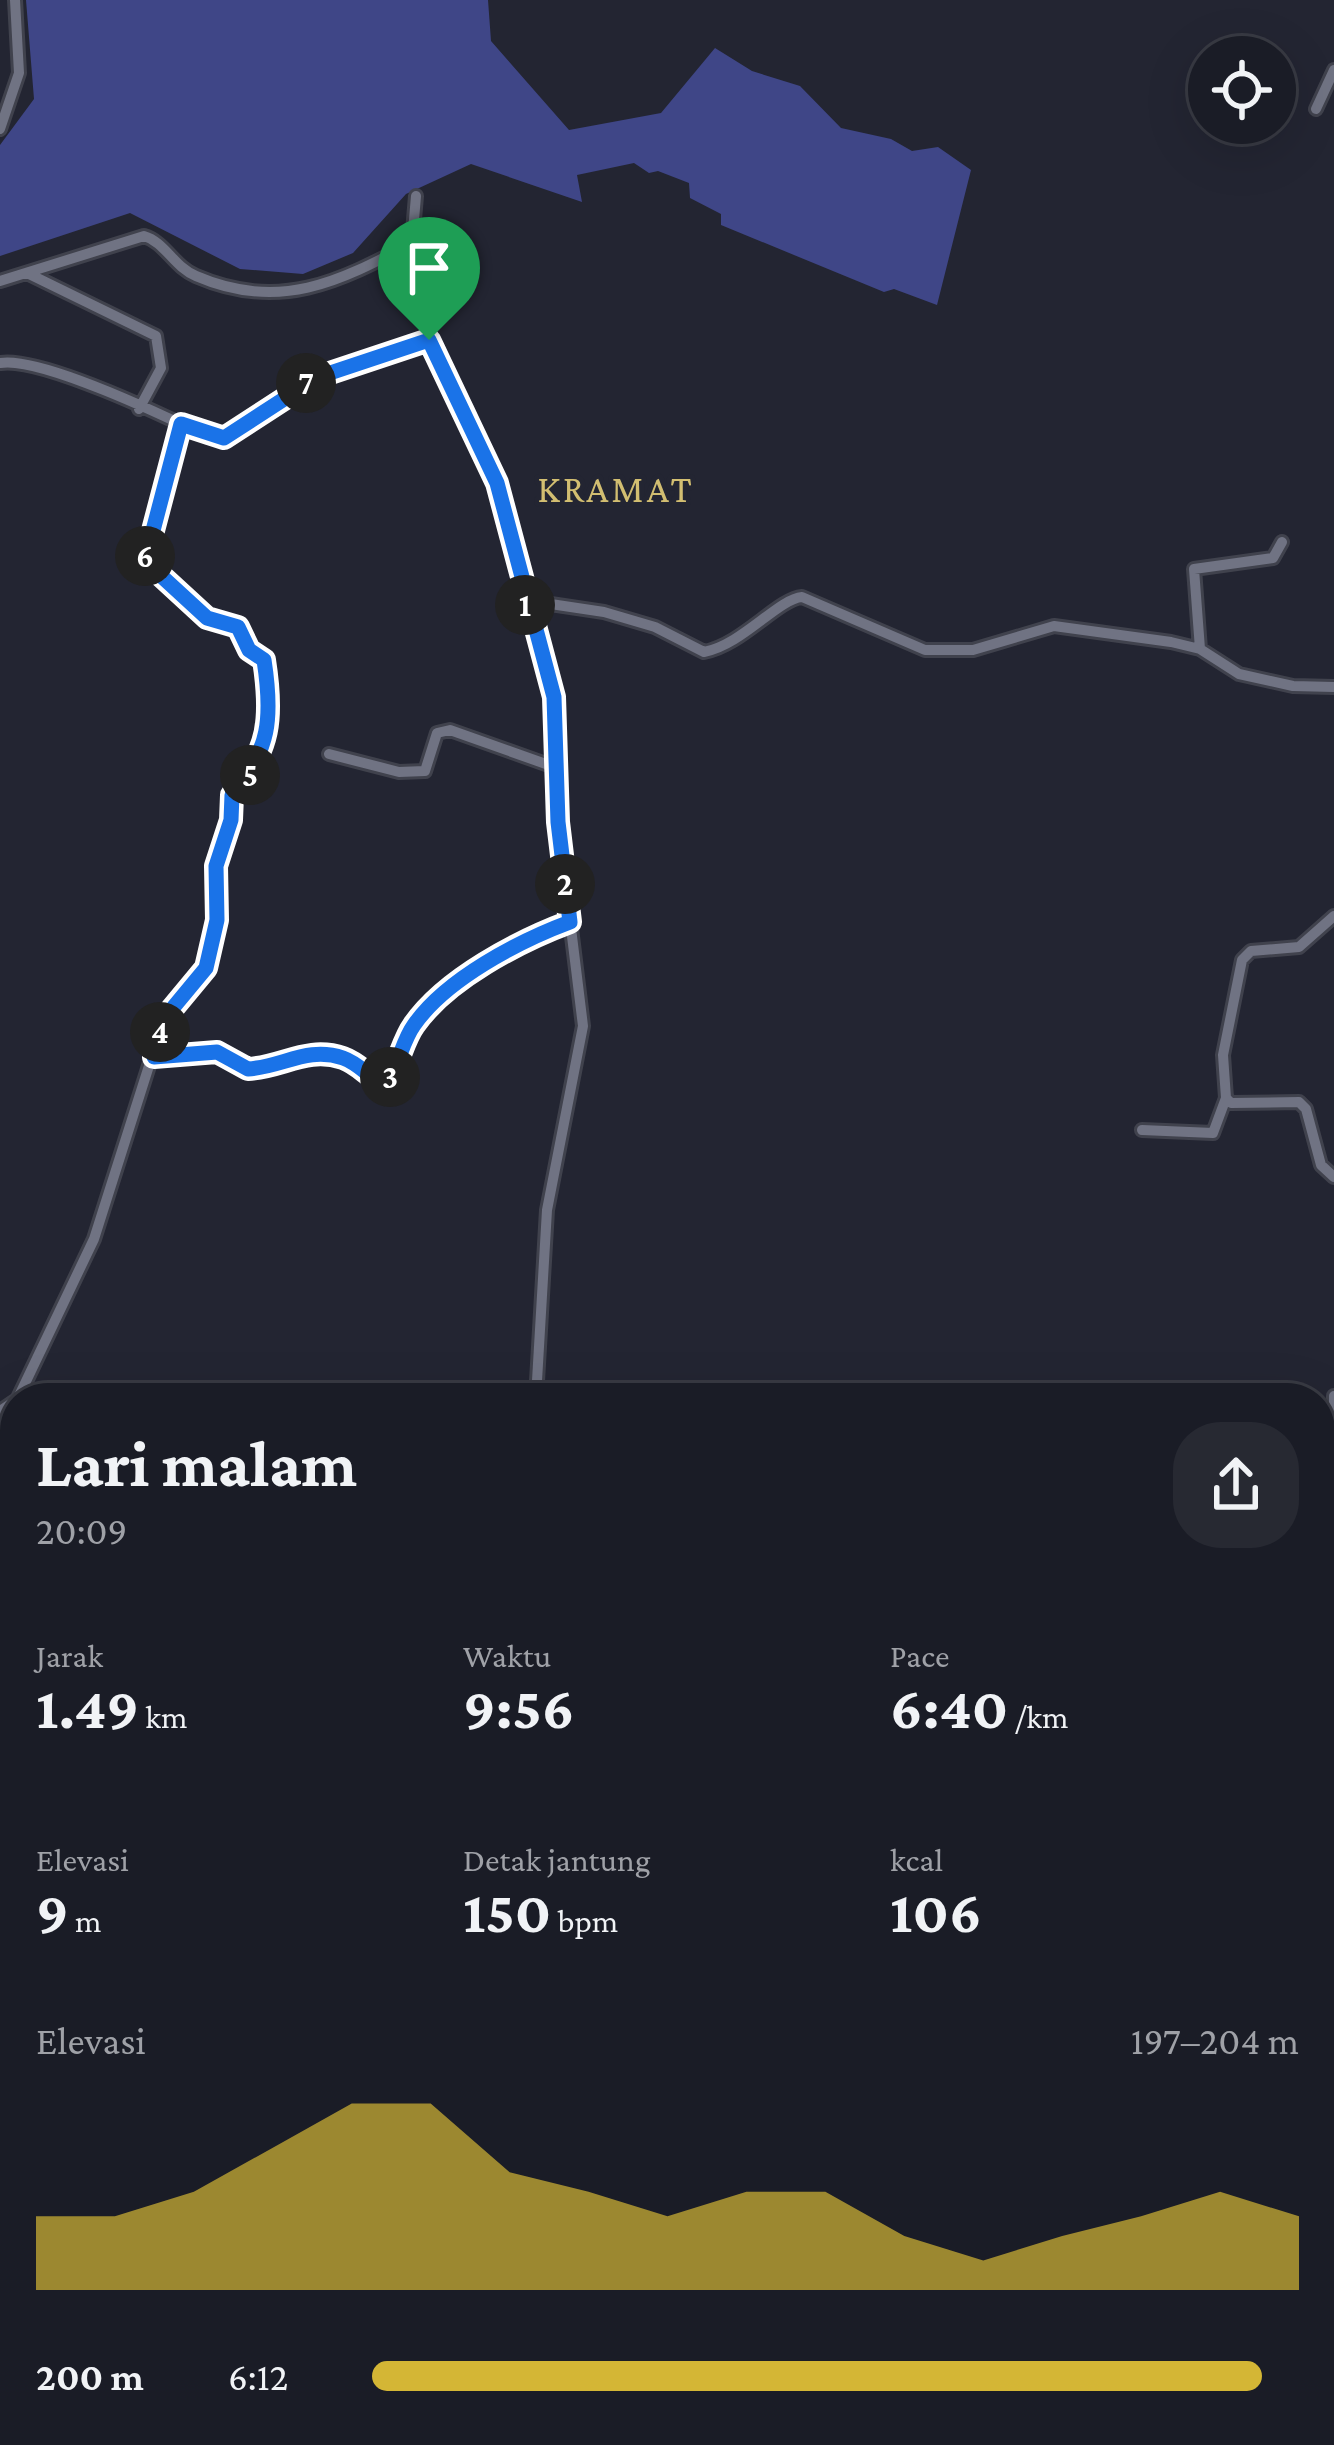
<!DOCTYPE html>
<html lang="id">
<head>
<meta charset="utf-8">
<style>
	body { margin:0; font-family:"Crimson Pro",serif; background:#272932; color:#f1f3f6; height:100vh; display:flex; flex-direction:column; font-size:45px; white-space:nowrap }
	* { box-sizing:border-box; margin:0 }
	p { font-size:39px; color:#9fa1a7 }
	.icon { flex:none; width:66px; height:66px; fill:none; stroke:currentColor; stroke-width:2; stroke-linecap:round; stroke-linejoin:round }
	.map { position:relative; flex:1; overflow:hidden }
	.side { position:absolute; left:0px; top:1383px; width:1335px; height:1062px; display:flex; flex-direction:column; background:#1a1c26; border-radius:48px 48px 0 0; box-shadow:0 12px 48px #0002,0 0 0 3px #383a43 }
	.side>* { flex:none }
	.controls { position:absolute; left:1188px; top:36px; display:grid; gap:24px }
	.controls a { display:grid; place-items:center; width:108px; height:108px; border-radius:50%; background:#1a1c26; box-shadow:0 12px 48px #0002,0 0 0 3px #383a43; font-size:60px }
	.pin { position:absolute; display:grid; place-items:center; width:102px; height:102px; color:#fff; margin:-123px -51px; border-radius:50% 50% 50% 0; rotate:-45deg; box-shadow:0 0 12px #0007 }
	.pin .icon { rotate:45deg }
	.km { position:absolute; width:60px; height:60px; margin:-30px; border-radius:50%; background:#222; color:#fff; font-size:33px; line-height:60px; text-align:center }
	.round { display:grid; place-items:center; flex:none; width:126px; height:126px; border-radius:48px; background:#272932 }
	.summary { display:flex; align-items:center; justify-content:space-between; height:204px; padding:0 36px }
	h1 { font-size:66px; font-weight:700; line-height:90px }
	.metrics { display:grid; grid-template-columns:repeat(3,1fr); gap:18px; height:204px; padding:12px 36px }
	.metrics div { display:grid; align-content:center }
	.metrics b { font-size:60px; font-weight:700 }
	.metrics small { font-size:33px; font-weight:400 }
	.metrics p { font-size:33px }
	.chart { height:336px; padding:24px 36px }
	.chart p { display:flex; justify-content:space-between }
	.chart svg { width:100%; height:216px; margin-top:12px; fill:#d4b635; opacity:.7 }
	ul { padding:0 36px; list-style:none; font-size:39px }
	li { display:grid; grid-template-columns:192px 144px 1fr; align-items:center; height:90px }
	li i { height:30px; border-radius:15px; background:#d4b635 }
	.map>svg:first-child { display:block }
	.water { fill:#3f4687 }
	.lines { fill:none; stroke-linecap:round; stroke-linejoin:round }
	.street-casing { stroke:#40424d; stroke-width:16 }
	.street { stroke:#707383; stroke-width:10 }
	.route-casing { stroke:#fff; stroke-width:24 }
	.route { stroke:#1a73e8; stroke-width:15 }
	.labels { text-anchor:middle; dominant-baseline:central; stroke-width:10; stroke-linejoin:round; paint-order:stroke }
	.quarter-label { font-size:39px; letter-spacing:3px; fill:#d2be71; stroke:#232532 }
</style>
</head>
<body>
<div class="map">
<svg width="1334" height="2445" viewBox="0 0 1334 2445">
	<rect width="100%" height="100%" fill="#232532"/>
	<path class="water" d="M26,0H488L491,41L569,130L661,113L715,48L752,71L800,86L841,128L891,139L912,151L938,147L971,170L937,305L894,289L884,292L721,225V214L690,198L689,183L658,171L649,173L634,163L577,175L582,202L471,164L406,194L353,253L303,274L240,269L130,213L0,256V145L34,99Z"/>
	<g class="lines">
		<g class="street-casing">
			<path id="street" d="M1316,109L1334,70
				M0,129L19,73L15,0
				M416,196L412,243L429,340L467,410L497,483L558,725V822L583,1026L547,1210L536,1398
				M27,273L156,336L161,368L139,409
				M0,281L144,236C165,242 174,267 196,276C279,312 339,282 412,243
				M0,363C40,356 167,417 208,437L224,438L318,377L429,340
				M524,600L604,612L655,627L704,652C742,645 778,599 802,597L925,650H973L1054,626L1171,642L1200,649L1239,674L1293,686L1334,687
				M1200,649L1194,569L1273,558L1282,542
				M329,754L399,772L425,771L437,733L450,730L557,768
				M1334,916L1299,947L1251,951L1242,960L1223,1055L1226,1098L1231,1103L1299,1102L1306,1109L1321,1165L1334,1177
				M154,1057L217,1052L248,1069C283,1067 307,1046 344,1058C360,1064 369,1079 384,1084C399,1068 401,1043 414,1025C443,984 524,938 570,922
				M1142,1130L1213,1133L1226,1098
				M1334,1396V1414
				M18,1398L94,1239L161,1028L206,968L217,920L216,866L231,820L232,795C270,750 272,718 264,660L243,643L238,627L207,618L145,561L181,424
				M0,1411L15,1401
				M0,1415L15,1421
				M1320,1459L1334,1436
				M1320,1557L1334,1563
				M1320,1708L1334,1675
				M1320,1730L1334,1737
				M0,1912H15
				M1327,2235L1334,2218
				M1320,2358L1334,2305
				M1320,2377L1329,2445
				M790,2430L793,2445
				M346,2445L348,2430"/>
		</g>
		<use href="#street" class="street"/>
	</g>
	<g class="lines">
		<g class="route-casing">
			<path id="route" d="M429,340L497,483L554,697L558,822L570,922C519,941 446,979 414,1025C401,1043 399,1068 384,1084C369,1078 360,1064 343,1058C307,1046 283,1067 248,1069L217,1052L154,1057L172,1009L206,968L217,920L216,866L231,820L232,795C270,750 273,718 264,660L249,650L238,627L207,618L145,561L181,424L224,438L318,377Z"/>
		</g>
		<use href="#route" class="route"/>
	</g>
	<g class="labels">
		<g class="quarter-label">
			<text x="616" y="488">KRAMAT</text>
		</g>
	</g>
</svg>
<div class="controls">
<a><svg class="icon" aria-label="locate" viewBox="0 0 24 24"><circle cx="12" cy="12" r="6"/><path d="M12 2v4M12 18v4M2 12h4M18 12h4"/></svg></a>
</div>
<div class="pin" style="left:429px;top:340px;background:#1e9e55"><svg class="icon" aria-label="arrive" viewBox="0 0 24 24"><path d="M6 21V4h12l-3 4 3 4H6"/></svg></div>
<b class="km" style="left:525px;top:605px">1</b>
<b class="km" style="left:565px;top:884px">2</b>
<b class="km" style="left:390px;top:1077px">3</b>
<b class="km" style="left:160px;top:1032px">4</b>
<b class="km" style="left:250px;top:775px">5</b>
<b class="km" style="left:145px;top:556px">6</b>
<b class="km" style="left:306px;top:383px">7</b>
<section class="side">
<div class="summary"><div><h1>Lari malam</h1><p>20:09</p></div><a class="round"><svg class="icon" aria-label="share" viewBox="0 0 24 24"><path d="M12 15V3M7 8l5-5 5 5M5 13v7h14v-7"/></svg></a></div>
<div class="metrics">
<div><p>Jarak</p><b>1.49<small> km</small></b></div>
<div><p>Waktu</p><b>9:56</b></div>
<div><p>Pace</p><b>6:40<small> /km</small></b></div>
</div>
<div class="metrics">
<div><p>Elevasi</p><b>9<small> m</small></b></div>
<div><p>Detak jantung</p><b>150<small> bpm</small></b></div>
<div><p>kcal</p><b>106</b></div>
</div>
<div class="chart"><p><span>Elevasi</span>197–204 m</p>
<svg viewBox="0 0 160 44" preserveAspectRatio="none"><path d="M0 44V29L10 29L20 24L30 15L40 6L50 6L60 20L70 24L80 29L90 24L100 24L110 33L120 38L130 33L140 29L150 24L160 29V44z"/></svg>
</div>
<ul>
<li><b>200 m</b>6:12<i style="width:96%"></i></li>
</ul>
</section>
</div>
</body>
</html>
